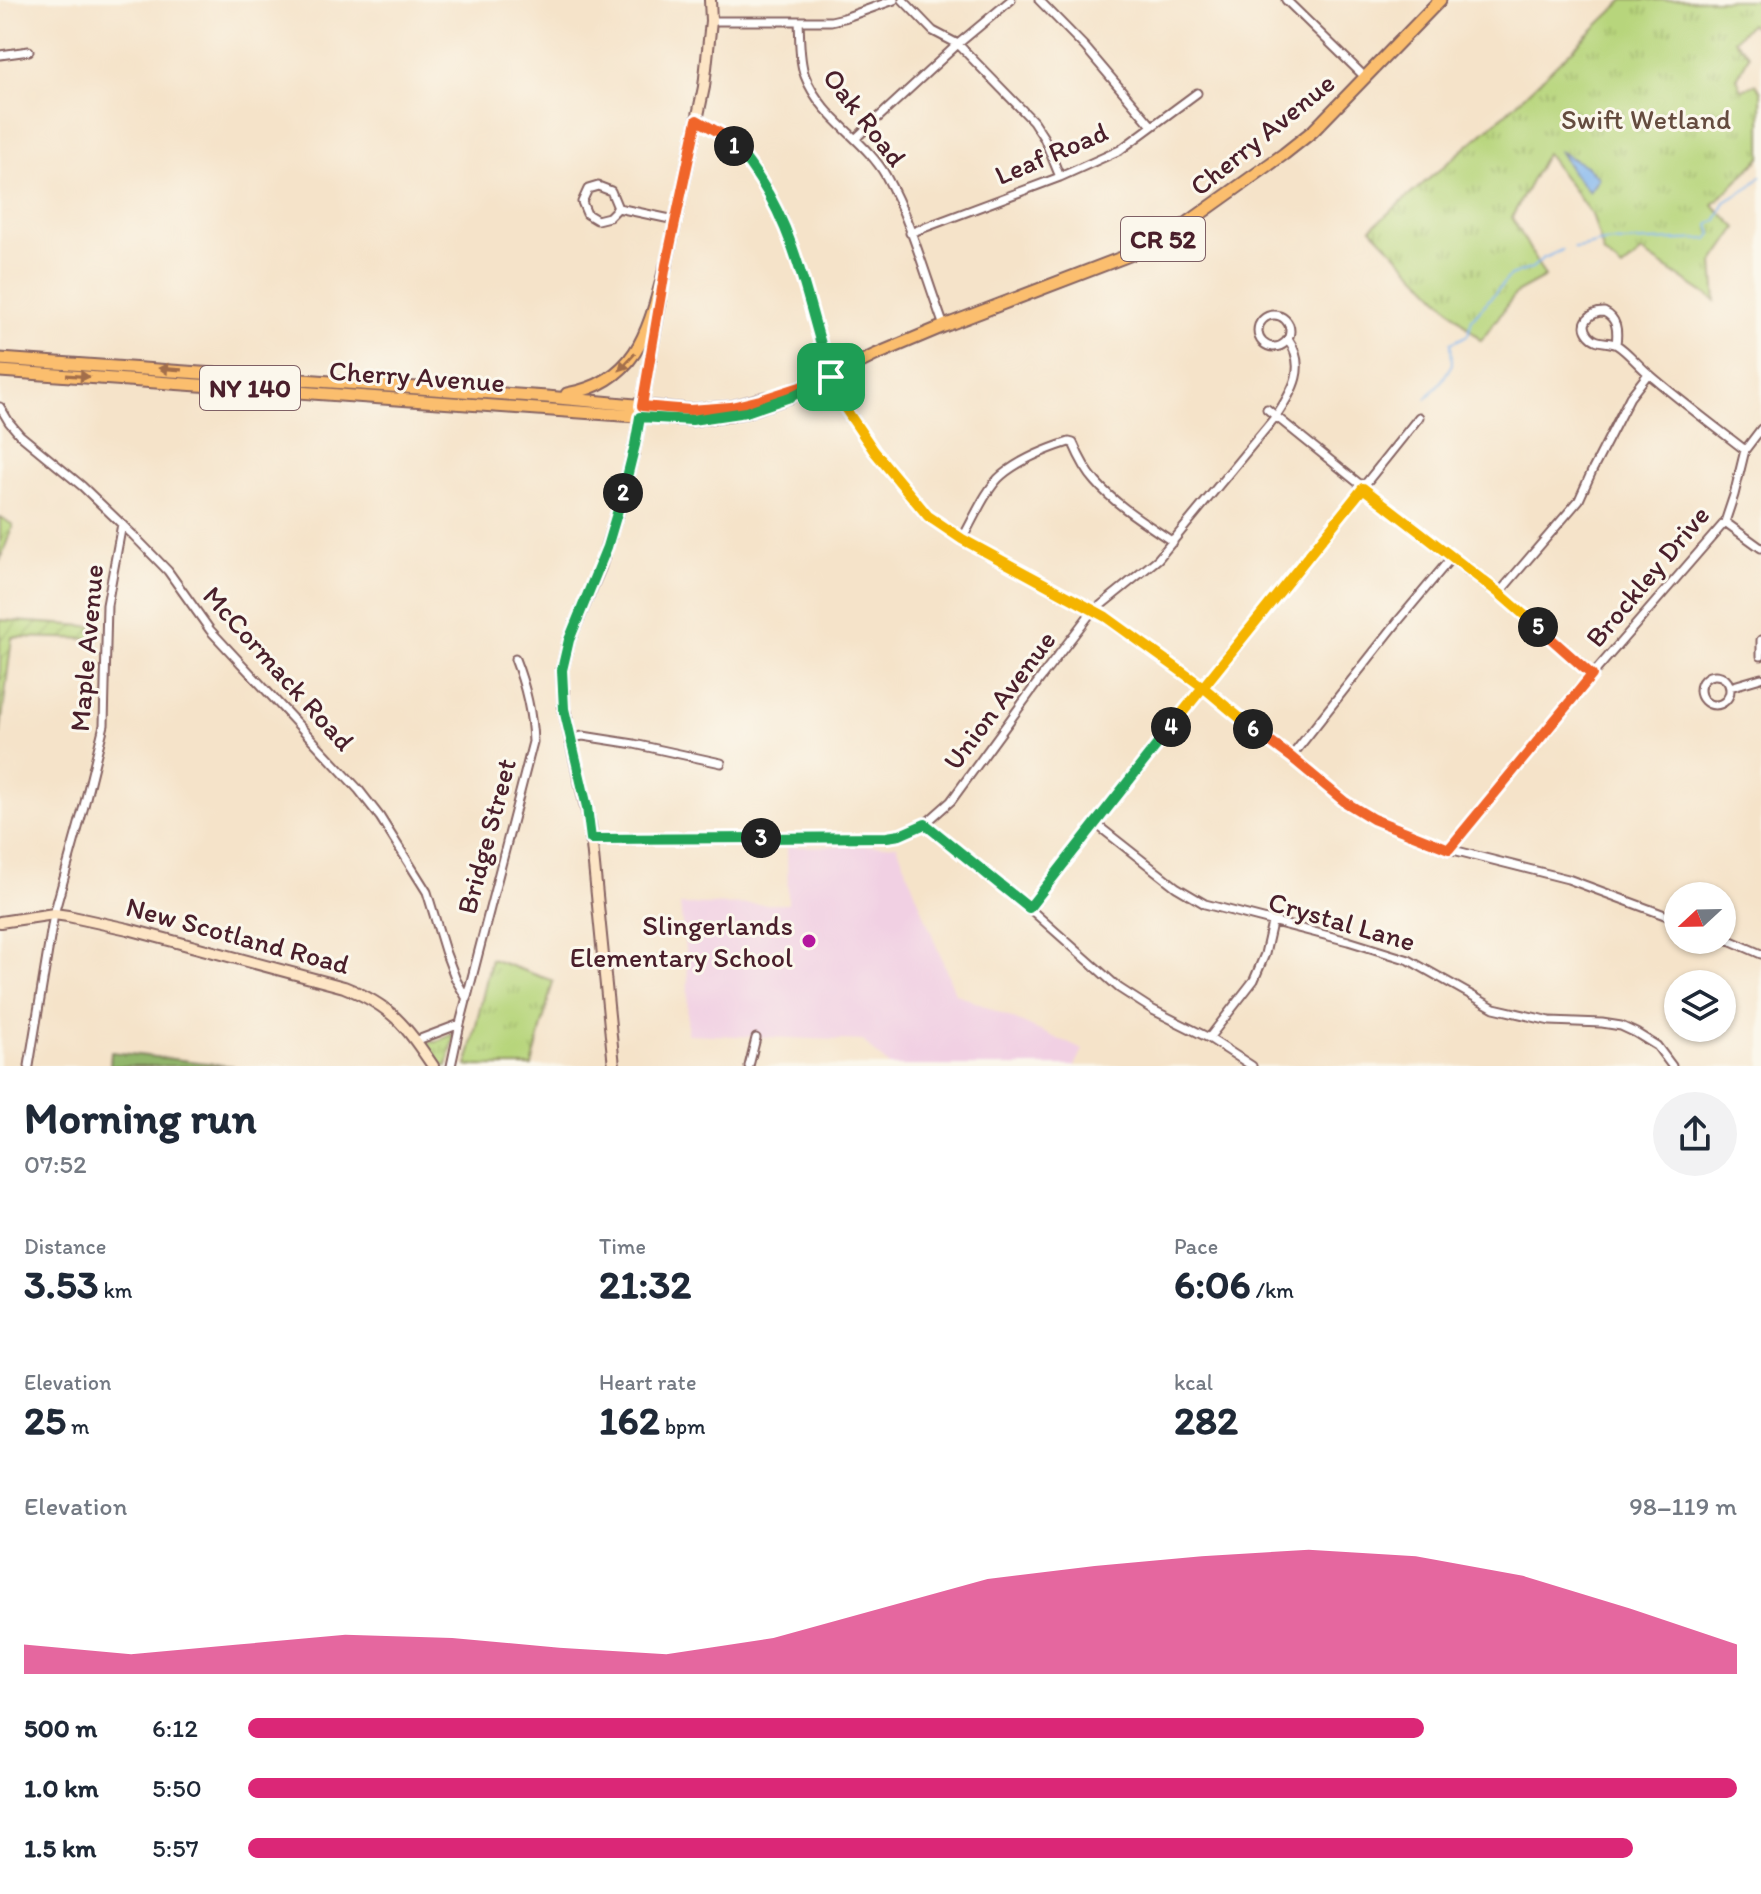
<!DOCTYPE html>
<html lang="en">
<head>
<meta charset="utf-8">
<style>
	body { margin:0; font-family:Itim,sans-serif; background:#f2f2f3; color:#1f2937; height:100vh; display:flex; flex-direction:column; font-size:30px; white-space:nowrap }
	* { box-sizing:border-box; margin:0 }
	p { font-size:26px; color:#747a83 }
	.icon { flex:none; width:44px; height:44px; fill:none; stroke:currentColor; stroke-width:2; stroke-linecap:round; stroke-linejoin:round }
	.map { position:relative; height:1066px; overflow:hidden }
	.sheet { display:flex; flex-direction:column; background:#fff; flex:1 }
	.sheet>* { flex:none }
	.needle { width:52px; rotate:248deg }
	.fabs { position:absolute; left:1664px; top:882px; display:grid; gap:16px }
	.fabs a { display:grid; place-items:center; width:72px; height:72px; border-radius:50%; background:#fff; box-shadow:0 2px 6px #0004; font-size:40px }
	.pin { position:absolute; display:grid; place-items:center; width:68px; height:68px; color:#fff; margin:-34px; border-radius:16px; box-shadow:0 4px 12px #0006 }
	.km { position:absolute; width:40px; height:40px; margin:-20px; border-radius:50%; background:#222; color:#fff; font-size:22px; line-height:40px; text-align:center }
	.round { display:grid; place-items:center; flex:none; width:84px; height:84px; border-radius:42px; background:#f2f2f3 }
	.headline { display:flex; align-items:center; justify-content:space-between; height:136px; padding:0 24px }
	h1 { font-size:44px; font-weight:700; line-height:60px }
	.figures { display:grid; grid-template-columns:repeat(3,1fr); gap:12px; height:136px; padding:8px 24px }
	.figures div { display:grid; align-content:center }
	.figures b { font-size:40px; font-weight:700 }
	.figures small { font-size:22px; font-weight:400 }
	.figures p { font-size:22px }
	.chart { height:224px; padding:16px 24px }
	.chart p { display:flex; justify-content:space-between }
	.chart svg { width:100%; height:144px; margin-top:8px; fill:#db2777; opacity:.7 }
	ul { padding:0 24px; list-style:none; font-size:26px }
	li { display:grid; grid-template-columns:128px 96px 1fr; align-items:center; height:60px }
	li i { height:20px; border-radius:10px; background:#db2777 }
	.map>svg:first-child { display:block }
	.built { fill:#f1d0e3 }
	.forest { fill:url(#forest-crowns); stroke:#6e6a4b; stroke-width:2 }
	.park { fill:url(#park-tufts); stroke:#807a53; stroke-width:2 }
	.garden { fill:url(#garden-furrows); stroke:#807a53; stroke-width:2 }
	.water { fill:#7fb4ed; stroke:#646a8c; stroke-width:2 }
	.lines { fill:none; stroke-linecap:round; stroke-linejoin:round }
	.stream { stroke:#7fb4ed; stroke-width:2 }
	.minor-casing { stroke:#866462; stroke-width:11 }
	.secondary-casing { stroke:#866462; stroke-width:14 }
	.primary-casing { stroke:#866462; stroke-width:15 }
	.minor { stroke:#fff; stroke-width:7 }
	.secondary { stroke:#fde5c5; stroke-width:10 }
	.primary { stroke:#fbbe6e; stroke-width:11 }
	.oneway { fill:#a26e4c }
	.split-1-casing { stroke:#fff; stroke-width:16 }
	.split-2-casing { stroke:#fff; stroke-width:16 }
	.split-3-casing { stroke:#fff; stroke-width:16 }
	.split-4-casing { stroke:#fff; stroke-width:16 }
	.split-5-casing { stroke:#fff; stroke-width:16 }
	.split-6-casing { stroke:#fff; stroke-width:16 }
	.split-7-casing { stroke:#fff; stroke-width:16 }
	.split-1 { stroke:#f0652b; stroke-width:10 }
	.split-2 { stroke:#22a559; stroke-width:10 }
	.split-3 { stroke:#22a559; stroke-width:10 }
	.split-4 { stroke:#22a559; stroke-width:10 }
	.split-5 { stroke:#f5b400; stroke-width:10 }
	.split-6 { stroke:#f0652b; stroke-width:10 }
	.split-7 { stroke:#f5b400; stroke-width:10 }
	.poi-dot { fill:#b5179e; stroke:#fbf7ec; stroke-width:3 }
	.labels { text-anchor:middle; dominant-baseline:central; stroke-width:6; stroke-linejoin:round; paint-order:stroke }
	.shield { fill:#fbf7ec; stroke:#7f6065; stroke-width:2 }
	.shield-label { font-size:26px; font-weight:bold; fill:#4a1f2b }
	.street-label { font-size:28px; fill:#4a1f2b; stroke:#fbf7ec }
	.park-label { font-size:28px; fill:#654c3f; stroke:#fbf7ec }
	.poi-label { font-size:28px; fill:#4a1f2b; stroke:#fbf7ec; text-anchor:end }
</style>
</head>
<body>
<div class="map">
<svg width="1761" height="1066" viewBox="0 0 1761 1066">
	<defs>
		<pattern id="forest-crowns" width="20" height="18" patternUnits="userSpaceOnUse" patternTransform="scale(2)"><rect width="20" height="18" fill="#91b66b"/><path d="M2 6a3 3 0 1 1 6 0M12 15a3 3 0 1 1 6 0" fill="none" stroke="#789358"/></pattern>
		<pattern id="park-tufts" width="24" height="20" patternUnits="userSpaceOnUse" patternTransform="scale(2)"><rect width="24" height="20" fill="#b7d57b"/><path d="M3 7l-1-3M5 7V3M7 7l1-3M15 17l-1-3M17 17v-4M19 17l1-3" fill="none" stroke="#9fb66a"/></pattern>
		<pattern id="garden-furrows" width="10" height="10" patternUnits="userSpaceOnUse" patternTransform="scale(2)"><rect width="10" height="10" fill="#b7d57b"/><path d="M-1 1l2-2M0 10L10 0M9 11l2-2" fill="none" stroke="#9fb66a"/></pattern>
	</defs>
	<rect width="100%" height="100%" fill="#fbf7ec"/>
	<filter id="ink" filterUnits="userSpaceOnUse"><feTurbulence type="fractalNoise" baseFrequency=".0125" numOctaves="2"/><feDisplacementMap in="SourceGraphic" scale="16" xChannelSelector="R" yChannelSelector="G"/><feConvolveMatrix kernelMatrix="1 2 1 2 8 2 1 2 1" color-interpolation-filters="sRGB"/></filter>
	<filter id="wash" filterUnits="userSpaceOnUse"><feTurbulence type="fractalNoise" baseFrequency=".006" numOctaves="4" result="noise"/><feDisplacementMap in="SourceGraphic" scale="32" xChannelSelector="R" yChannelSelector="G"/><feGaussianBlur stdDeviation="1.8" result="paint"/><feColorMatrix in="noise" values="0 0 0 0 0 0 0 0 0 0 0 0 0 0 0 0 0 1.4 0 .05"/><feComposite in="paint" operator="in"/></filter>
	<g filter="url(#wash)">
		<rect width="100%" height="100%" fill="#f5e3c9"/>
		<path class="built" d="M897,845L955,993L1083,1050L1075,1066H889L863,1041L687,1034L688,978L680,905L788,904L787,847Z"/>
		<path class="forest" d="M111,1052H112L234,1066H110Z"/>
		<path class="park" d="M1624,0H1761V32L1750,24L1734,40L1749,55L1737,78L1742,90L1756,84L1761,92V157L1713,205L1737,228L1713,263L1716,301L1642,252L1622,269L1604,254L1593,217L1546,153L1512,217L1545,277L1516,293L1481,341L1371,228L1505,114Z
			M491,959L553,981L532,1066H467Z
			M455,1033L447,1066H442L425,1042H436Z"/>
		<path class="garden" d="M0,517L13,525L0,561Z
			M0,620L100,627L99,639L12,637L0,736Z"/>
		<path class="water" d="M1560,152L1588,167L1599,178L1589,192L1574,175Z"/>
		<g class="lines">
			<path class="stream" d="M1574,248C1590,247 1604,239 1621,242L1708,239L1712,234L1709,225L1717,220L1725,202L1750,187L1761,176
				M1426,399L1443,379L1452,364L1451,343L1468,335L1472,319L1510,276L1532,268L1542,259L1562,250"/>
		</g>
	</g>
	<g filter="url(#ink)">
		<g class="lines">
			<g class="minor-casing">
				<path id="minor" d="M903,0L933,31L958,44L1033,121L1044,138L1060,177
					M1039,0L1085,47L1152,126
					M1286,0L1366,78
					M711,21H831L844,18L894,0
					M799,21C800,39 799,60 805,76C821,118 865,139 886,176C911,221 926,278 944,326
					M0,55L29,51
					M697,120L720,133L742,154L770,195L782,217L799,265L825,359L837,392L874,451L928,516L962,539L1106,617L1203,687L1345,802L1373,819L1449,849L1568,879L1678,920
					M855,139L958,44L1011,0
					M598,186L611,191L618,208L609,217L597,220L587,214L582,202L588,189Z
					M618,208L675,220
					M910,233L1060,177L1120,150L1197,93
					M1258 331a16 16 0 1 1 32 0a16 16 0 1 1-32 0Z
					M1616,344C1618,330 1617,318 1604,312C1590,312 1579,323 1589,335C1597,345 1608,340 1617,345C1627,351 1639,366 1649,374C1680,401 1713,425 1745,450
					M0,407L9,422L20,435L82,486L133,535L168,571L210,630L359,790L380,817L427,892L445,951L456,980L467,999
					M1267,409L1451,558L1499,593L1592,675
					M1725,522L1761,548
					M962,539C972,522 987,487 1002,475C1020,460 1047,449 1069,442L1073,443C1079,457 1086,471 1096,482C1117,506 1147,524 1173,542
					M1499,593L1579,500L1592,471L1630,397L1648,374
					M1761,640V656
					M1700 690a15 15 0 1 1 30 0a15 15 0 1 1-30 0Z
					M1730,687L1761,678
					M571,738L583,736L634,744L721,763
					M1291,757L1399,620L1451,558
					M925,824L1029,908L1119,988L1153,1010L1209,1038L1252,1066
					M1096,824L1176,887L1205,904L1348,941L1409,960L1494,1008L1550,1021L1602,1023L1621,1026L1636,1033L1657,1046L1672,1066
					M591,839L887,837L900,835L925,824L951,801L1040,679L1090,614L1158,559L1276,416C1292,391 1308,368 1288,339
					M1449,849L1592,675L1725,522L1734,495L1745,450L1761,429
					M1029,908L1157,744L1419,417
					M1722,937L1761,954
					M1209,1038L1254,980L1265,954L1272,923
					M415,1041L460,1024
					M29,1066L54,914L84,806L104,725L107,605L122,524
					M451,1066L460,1024L533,742C532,712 526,687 515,659
					M749,1066L756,1038"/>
			</g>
			<g class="secondary-casing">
				<path id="secondary" d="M665,271L704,87L711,21L710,0
					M0,922L54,914L68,916L128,929L344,987C392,1006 405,1025 433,1066
					M614,1066L590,825L564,709L562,670L569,640L600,567L620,505L635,445L660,303"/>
			</g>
			<g class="primary-casing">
				<path id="primary" d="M0,359L547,397L690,410L731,407L765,398
					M0,371L692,420L746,412L790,397L875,355L944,326L1132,254L1172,234L1284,154L1313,131L1440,0
					M567,394C640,381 649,327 666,265"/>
			</g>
			<use href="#minor" class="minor"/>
			<use href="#secondary" class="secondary"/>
			<use href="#primary" class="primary"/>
		</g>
		<defs><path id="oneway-solid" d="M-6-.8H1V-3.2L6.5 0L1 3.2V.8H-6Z" transform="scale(2)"/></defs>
		<g class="oneway">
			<use href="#oneway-solid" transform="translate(627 362) rotate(132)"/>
			<use href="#oneway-solid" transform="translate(170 369) rotate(-176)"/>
			<use href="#oneway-solid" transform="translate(78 376) rotate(4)"/>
		</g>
	</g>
	<g class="lines" filter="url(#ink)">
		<g class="split-1-casing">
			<path id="split-1" d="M734,146L720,133L697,120L666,265L642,406L690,410L731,407L760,400L831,377"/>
		</g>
		<g class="split-2-casing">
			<path id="split-2" d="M623,493L635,445L640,417L692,420L746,412L790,397L831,377C809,311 799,240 760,180C752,168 745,156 734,146"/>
		</g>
		<g class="split-3-casing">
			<path id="split-3" d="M623,493L607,547L569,640L562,670L564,709L587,807L591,839L761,838"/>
		</g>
		<g class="split-4-casing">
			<path id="split-4" d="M761,838L887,837L900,835L925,824L1029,908L1171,727"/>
		</g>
		<g class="split-5-casing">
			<path id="split-5" d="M1171,727L1363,488L1499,593L1538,627"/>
		</g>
		<g class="split-6-casing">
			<path id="split-6" d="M1253,729L1291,757L1345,802L1373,819L1449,849L1592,675L1538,627"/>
		</g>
		<g class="split-7-casing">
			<path id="split-7" d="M831,377L847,411L874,451L928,516L962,539L1106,617L1203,687L1253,729"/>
		</g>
		<use href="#split-1" class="split-1"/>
		<use href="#split-2" class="split-2"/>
		<use href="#split-3" class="split-3"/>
		<use href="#split-4" class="split-4"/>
		<use href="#split-5" class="split-5"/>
		<use href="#split-6" class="split-6"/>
		<use href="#split-7" class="split-7"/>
	</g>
	<circle class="poi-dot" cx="809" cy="941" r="8"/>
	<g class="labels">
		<g class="shield">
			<rect x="1121" y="217" width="84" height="44" rx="6"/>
			<rect x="200" y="366" width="100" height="44" rx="6"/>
		</g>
		<g class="shield-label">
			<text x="1163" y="239">CR 52</text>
			<text x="250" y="388">NY 140</text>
		</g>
		<g class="street-label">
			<text transform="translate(865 117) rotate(52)">Oak Road</text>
			<text transform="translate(1262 134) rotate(-39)">Cherry Avenue</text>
			<text transform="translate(1051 153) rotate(-23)">Leaf Road</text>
			<text transform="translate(417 376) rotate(4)">Cherry Avenue</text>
			<text transform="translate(1647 576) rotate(-50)">Brockley Drive</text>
			<text transform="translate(86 648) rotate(-85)">Maple Avenue</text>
			<text transform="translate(279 668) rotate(48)">McCormack Road</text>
			<text transform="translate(999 700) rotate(-53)">Union Avenue</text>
			<text transform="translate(486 836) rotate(-75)">Bridge Street</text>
			<text transform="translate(1342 921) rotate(16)">Crystal Lane</text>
			<text transform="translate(238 935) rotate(15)">New Scotland Road</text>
		</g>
		<g class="park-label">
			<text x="1646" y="119">Swift Wetland</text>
		</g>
		<g class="poi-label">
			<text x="793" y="925">Slingerlands<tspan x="793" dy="32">Elementary School</tspan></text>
		</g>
	</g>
</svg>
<div class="fabs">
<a><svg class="needle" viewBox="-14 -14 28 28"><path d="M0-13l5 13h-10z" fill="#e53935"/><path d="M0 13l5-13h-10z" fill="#747a83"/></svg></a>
<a><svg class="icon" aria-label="layers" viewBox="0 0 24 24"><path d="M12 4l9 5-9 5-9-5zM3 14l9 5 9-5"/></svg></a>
</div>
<div class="pin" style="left:831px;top:377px;background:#1e9e55"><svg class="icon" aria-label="arrive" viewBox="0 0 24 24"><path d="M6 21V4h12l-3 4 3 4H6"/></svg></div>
<b class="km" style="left:734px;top:146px">1</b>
<b class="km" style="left:623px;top:493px">2</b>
<b class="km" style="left:761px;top:838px">3</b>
<b class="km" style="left:1171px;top:727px">4</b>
<b class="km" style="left:1538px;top:627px">5</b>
<b class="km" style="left:1253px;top:729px">6</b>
</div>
<section class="sheet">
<div class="headline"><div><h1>Morning run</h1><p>07:52</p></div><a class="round"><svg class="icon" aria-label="share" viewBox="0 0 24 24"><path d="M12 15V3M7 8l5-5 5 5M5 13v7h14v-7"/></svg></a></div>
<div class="figures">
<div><p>Distance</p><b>3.53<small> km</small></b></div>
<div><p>Time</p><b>21:32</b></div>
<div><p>Pace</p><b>6:06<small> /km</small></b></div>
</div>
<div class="figures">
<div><p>Elevation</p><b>25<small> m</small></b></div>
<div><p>Heart rate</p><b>162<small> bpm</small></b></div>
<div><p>kcal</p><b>282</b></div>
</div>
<div class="chart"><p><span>Elevation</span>98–119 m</p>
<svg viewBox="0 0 160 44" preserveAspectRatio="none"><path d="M0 44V35L10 38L20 35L30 32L40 33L50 36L60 38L70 33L80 24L90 15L100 11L110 8L120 6L130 8L140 14L150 24L160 35V44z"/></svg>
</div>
<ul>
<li><b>500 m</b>6:12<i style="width:79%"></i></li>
<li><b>1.0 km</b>5:50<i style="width:100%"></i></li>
<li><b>1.5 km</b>5:57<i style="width:93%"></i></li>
</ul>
</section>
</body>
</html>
